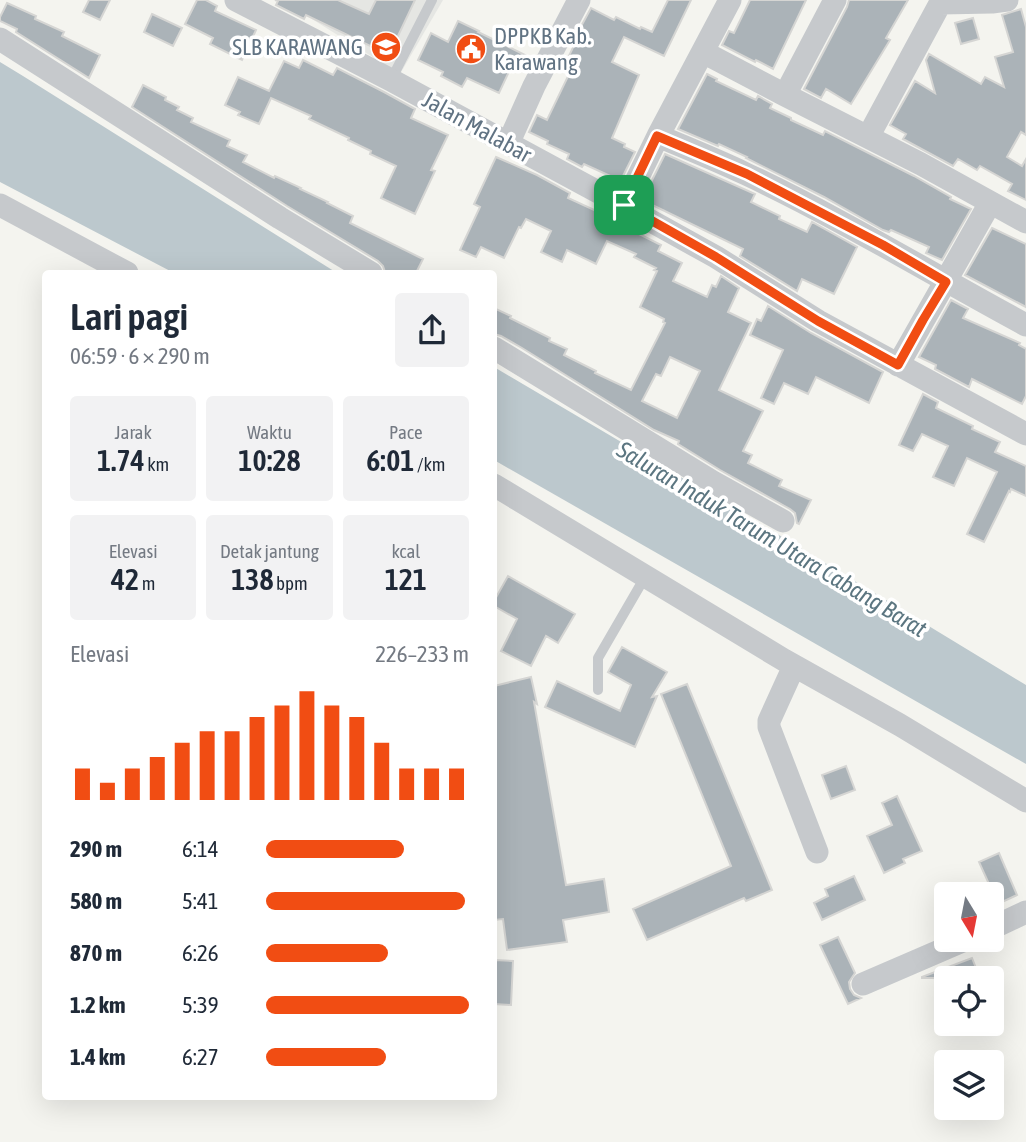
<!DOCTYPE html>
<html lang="id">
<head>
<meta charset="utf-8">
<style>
	body { margin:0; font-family:"Asap Condensed",sans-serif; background:#f2f2f3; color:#1f2937; height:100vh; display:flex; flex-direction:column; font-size:26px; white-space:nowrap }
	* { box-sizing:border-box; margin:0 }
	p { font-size:23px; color:#747a83 }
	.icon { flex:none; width:38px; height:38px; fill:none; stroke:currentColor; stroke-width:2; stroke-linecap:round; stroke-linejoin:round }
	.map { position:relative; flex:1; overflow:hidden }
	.sheet { position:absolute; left:42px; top:270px; width:455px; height:830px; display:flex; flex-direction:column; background:#fff; border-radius:7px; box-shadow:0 7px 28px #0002 }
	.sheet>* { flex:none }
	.needle { width:46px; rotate:170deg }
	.buttons { position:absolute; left:934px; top:882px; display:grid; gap:14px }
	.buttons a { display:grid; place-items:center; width:70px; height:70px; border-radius:7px; background:#fff; box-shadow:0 7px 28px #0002; font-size:35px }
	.pin { position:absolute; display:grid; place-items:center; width:60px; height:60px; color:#fff; margin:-30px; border-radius:14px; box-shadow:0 4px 10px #0006 }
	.round { display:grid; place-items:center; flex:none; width:74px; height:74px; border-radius:7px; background:#f2f2f3 }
	.overview { display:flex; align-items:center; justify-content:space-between; height:119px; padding:0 28px }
	h1 { font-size:38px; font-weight:600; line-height:52px }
	.stats { display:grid; grid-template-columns:repeat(3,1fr); gap:10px; height:119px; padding:7px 28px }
	.stats div { display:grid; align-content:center; border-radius:7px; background:#f2f2f3; text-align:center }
	.stats b { font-size:30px; font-weight:600 }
	.stats small { font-size:19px; font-weight:400 }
	.stats p { font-size:19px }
	.chart { height:196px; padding:14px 28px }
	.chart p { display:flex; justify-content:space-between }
	.chart svg { width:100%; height:126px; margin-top:7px; stroke:#f14d13; stroke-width:6 }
	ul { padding:0 28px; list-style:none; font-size:23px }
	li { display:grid; grid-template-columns:112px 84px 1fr; align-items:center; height:52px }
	li i { height:18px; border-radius:9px; background:#f14d13 }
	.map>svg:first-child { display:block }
	.built { fill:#e5e6e3 }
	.water { fill:#bcc8cd }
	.building { fill:#abb3b8; stroke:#d5d5d3; stroke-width:2; fill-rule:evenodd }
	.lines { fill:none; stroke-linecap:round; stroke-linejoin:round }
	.lane { stroke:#c6c9cc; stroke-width:10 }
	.street { stroke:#c6c9cc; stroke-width:23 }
	.route-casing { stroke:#fff; stroke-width:14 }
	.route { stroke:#f14d13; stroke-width:9 }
	.labels { text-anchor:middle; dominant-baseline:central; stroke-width:7; stroke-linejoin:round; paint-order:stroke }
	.poi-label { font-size:23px; fill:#617383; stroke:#fff; text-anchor:start }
	.street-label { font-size:23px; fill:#617383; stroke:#fff }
	.water-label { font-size:24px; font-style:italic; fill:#5c7681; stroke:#fff }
</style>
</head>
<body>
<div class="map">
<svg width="1026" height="1142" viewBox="0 0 1026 1142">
	<rect width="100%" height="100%" fill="#f4f4ef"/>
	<path class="built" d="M322,0H443L400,74L312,19Z"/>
	<path class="water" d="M0,62L23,76L337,273H174L0,182Z
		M494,367L779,535L1026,685V764L494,460Z"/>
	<path class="building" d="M89,0H110L100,20L83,12Z
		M197,0H206L217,6L215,11L256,30L242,60L210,44L213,38L185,24Z
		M275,0H338L369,14L376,0H415L389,55L306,15L304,19L276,5L278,1Z
		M668,0H691L664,56L624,37L612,62L639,75L612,138L625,144L624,147L635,152L619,184L617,183L619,180L584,164L582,167L567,159L569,154L547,144L548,141L529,132L537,115L547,120L573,66L566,62L580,33L578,32L591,8L614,20L616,17L640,29L641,27L652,32Z
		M750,0H806L773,69L756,60L755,62L722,45L729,31L734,33Z
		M849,0H908L886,38L890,40L851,104L826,89L821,98L804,89L847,7Z
		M7,3L36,16L35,19L64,32L62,36L100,55L89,78L16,32L17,29L0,21V17Z
		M1021,9L1026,27V135L1021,132L1007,157L1022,166L1026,159V200L1008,191L1012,184L980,166L977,170L958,159L953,166L903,139L906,134L890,125L915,81L935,93L926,60L929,54L981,84L985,77L1004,87L995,57L1013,52L1002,15Z
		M152,14L182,28L173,46L144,32Z
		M973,18L979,39L961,44L955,23Z
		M458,21L479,31L478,32L527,56L521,69L512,65L499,93L467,78L462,87L441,76L443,72L418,60L431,33L448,42Z
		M303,60L333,75L337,68L384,92L415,109L411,118L448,135L431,170L435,171L415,214L381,198L396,166L370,154L371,151L348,140L349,138L309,119L311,116L271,98L259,124L238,115L240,112L225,105L238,77L269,91L284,61L299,68Z
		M707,74L717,79L716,81L756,100L758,96L772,104L770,108L791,118V120L823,135L825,131L914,176L951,197L950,199L971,209L942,260L926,253L929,247L891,230L889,232L883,230L824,197L746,158L747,157L719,144L718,146L678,129Z
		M143,85L166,97L165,100L179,107L177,110L193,118L191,122L230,140L227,146L247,155L243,162L274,178L275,176L301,188L300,189L328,202L327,203L353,216L350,223L423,259L416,273L385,272L383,266L378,261L287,206L132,107Z
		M665,154L755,194L751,202L780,216L779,219L807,232L812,222L857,247L834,294L802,279L797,291L740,256L743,249L642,200Z
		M496,157L537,175L570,193L568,198L640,231L639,234L661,245L658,251L682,263L673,281L707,297L712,285L716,287L721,276L739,288L728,312L751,323L719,390L763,411L743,451L752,455L748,463L782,480L779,486L811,500L799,524L797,523L795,513L790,509L720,470L678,444L679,441L654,430L522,348L501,336L494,334V308L511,316L510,318L550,338L549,341L567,349L564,355L596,371L595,373L631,390L665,323L663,322L664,319L640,307L657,271L654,270L656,268L634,257L636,254L607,241L596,264L567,250L562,262L541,252L551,231L526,219L521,228L519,227L504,258L481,247L476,257L460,250L480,207L474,204ZM670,357L700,371L677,418L642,401L656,374L661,376Z
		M992,228L1026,244V307L965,275Z
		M951,300L968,309L963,318L1020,343L1019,345L1026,349V396L1022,404L972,379L969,387L935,369L936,365L919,357Z
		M768,306L811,333L883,372L869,403L816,377L808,394L784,383L774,404L761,398L783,350L750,335L757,319L761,321Z
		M923,394L938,402L936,408L973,426L972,429L1000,442L995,452L1026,466V496L1011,489L1010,492L1009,491L984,542L967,534L997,472L967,458L954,486L933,477L948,446L922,434L913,451L899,445Z
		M508,576L575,614L558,643L546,636L531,666L501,651L517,619L494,606V601Z
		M622,647L667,672L652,697L657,696L635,747L545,707L557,681L620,711L631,685L608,672Z
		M531,677L537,704L534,702L566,885L604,879L609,912L563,920L567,942L507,950L503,919L494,920V686Z
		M687,684L772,890L746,901L744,898L647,940L633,909L731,866L661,694Z
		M846,766L855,790L831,799L822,775Z
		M897,796L922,851L903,859L905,863L884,873L867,836L892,825L882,803Z
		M999,853L1017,895L998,904L979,862Z
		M854,876L865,900L822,920L814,903L828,896L825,889Z
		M838,937L855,973L849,982L850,989L854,995L861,998L848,1004L820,945Z
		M972,958L980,978H922V977Z
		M494,960L513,961L511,1005L494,1004Z"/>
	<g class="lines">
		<path class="lane" d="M391,80L432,0
			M598,690V658L645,577"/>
		<path class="street" d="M236,0L391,80L624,206L716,257L818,321L1026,434
			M941,3L992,2L1007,0
			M0,39L280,218L371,273
			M703,52L785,95L921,164L1026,222
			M785,95L835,0
			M658,136C687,148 717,160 746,174C842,219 933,275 1026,325
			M868,137L942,0
			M508,144L534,86L579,0
			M0,205L127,273
			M624,206L658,136L730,0
			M494,348L713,482L783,521
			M898,365L990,203
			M494,485L784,660L900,725L1026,801
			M794,666L769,721V727L817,852
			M992,928L1026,912
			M863,984L965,940"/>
	</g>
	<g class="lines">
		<g class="route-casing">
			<path id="route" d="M657,136L747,174L883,245L946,282L923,320L898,365L818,321L716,257L624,205Z"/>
		</g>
		<use href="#route" class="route"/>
	</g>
	<defs>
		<g id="school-disc" transform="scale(1.575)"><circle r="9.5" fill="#f14d13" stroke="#fff"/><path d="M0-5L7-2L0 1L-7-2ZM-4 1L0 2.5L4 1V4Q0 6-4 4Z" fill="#fff"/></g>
		<g id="civic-disc" transform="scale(1.575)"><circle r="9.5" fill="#f14d13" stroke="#fff"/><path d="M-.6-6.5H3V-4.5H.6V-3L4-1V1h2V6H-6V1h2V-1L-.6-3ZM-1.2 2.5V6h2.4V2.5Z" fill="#fff"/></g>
	</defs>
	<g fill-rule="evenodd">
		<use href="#school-disc" x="386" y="47"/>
		<use href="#civic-disc" x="471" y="49"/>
	</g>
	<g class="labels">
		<g class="poi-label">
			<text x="494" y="36">DPPKB Kab.<tspan x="494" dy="26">Karawang</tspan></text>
			<text x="363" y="47" text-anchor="end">SLB KARAWANG</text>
		</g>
		<g class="street-label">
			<text transform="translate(477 127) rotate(29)">Jalan Malabar</text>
		</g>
		<g class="water-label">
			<text transform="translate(772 539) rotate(31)">Saluran Induk Tarum Utara Cabang Barat</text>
		</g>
	</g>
</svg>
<div class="buttons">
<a><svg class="needle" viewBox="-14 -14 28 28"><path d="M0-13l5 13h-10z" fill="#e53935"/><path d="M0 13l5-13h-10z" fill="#747a83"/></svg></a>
<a><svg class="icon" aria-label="locate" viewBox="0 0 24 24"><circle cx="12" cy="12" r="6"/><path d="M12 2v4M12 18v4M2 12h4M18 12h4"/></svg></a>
<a><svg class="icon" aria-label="layers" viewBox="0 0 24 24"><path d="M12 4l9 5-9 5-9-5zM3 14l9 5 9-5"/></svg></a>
</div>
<div class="pin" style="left:624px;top:205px;background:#1e9e55"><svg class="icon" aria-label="arrive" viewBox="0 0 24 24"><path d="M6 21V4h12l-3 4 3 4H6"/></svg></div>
<section class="sheet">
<div class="overview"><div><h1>Lari pagi</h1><p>06:59 · 6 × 290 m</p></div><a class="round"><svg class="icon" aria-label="share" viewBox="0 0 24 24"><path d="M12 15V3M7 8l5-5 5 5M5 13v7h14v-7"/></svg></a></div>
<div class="stats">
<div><p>Jarak</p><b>1.74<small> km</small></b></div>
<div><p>Waktu</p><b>10:28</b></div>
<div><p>Pace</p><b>6:01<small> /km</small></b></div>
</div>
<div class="stats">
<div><p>Elevasi</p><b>42<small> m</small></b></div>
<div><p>Detak jantung</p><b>138<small> bpm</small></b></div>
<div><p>kcal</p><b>121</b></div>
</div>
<div class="chart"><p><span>Elevasi</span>226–233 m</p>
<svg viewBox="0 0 160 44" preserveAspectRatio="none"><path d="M5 44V33M15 44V38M25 44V33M35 44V29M45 44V24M55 44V20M65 44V20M75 44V15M85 44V11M95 44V6M105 44V11M115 44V15M125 44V24M135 44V33M145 44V33M155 44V33"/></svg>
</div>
<ul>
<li><b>290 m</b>6:14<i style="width:68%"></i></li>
<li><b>580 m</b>5:41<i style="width:98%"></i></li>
<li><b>870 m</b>6:26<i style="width:60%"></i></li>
<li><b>1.2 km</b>5:39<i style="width:100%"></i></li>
<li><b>1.4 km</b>6:27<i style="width:59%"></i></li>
</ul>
</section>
</div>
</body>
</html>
